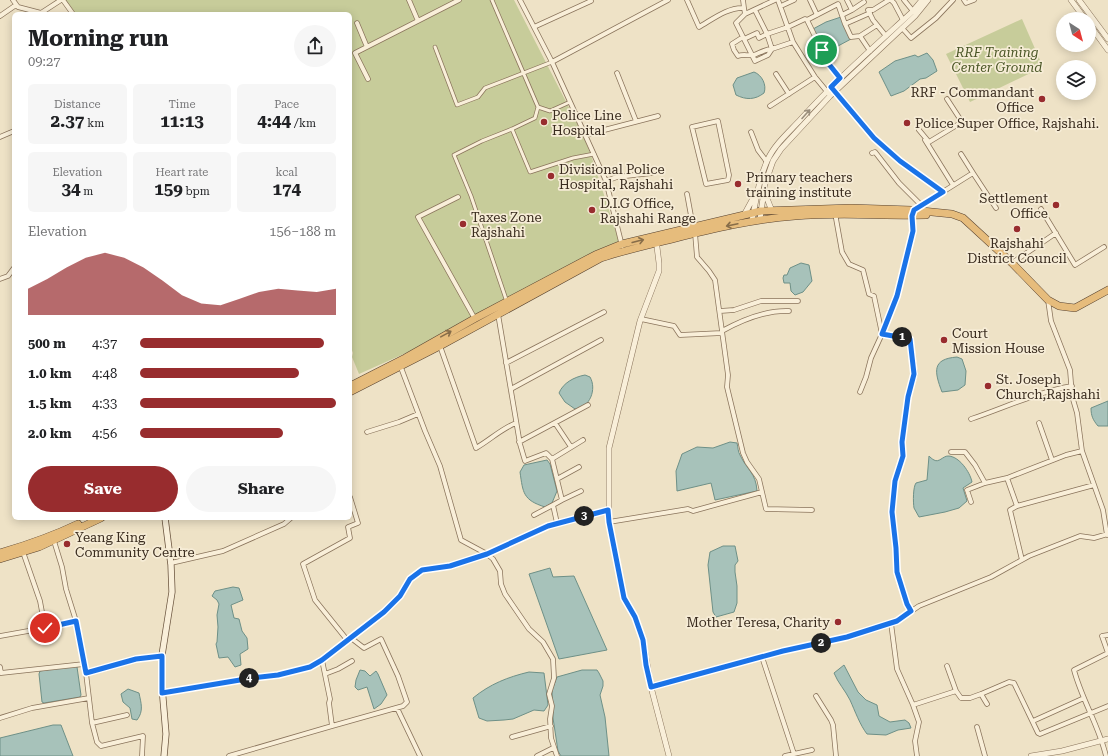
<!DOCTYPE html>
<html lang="en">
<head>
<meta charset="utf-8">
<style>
	body { margin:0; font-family:"Roboto Serif",serif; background:#f6f6f6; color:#202124; height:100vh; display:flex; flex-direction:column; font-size:15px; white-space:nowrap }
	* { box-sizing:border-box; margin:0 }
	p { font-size:13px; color:#757577 }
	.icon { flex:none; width:22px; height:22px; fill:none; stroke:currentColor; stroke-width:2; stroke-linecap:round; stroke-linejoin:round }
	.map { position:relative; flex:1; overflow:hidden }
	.side { position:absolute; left:12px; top:12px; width:340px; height:508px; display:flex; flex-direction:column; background:#fff; border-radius:6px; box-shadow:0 2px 10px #0003 }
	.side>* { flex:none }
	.needle { width:26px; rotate:144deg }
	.controls { position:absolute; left:1056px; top:12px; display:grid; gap:8px }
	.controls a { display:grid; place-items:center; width:40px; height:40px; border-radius:50%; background:#fff; box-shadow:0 2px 10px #0003; font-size:20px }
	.pin { position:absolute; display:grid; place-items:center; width:34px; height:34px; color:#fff; margin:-17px; border:2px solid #fff; border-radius:50%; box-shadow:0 1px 4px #0007 }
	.km { position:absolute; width:20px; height:20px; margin:-10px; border-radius:50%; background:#222; color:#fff; font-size:11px; line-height:20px; text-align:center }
	.round { display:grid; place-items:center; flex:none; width:42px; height:42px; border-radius:21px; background:#f6f6f6 }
	.overview { display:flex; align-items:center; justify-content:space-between; height:68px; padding:0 16px }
	h1 { font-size:22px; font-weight:700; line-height:30px }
	.figures { display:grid; grid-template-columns:repeat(3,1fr); gap:6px; height:68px; padding:4px 16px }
	.figures div { display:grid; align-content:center; border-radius:6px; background:#f6f6f6; text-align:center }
	.figures b { font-size:17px; font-weight:700 }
	.figures small { font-size:11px; font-weight:400 }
	.figures p { font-size:11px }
	.chart { height:112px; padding:8px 16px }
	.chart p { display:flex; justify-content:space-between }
	.chart svg { width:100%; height:72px; margin-top:4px; fill:#982c2e; opacity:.7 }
	.action { display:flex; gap:8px; margin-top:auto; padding:8px 16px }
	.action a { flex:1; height:46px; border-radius:24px; background:#982c2e; color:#fff; font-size:16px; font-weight:700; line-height:46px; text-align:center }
	.action a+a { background:#f6f6f6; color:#202124 }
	ul { padding:0 16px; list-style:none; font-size:13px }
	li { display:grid; grid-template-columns:64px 48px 1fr; align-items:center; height:30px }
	li i { height:10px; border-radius:5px; background:#982c2e }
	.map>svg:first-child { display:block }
	.green { fill:#c7cc9a }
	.water { fill:#a7c2ba; stroke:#6e9087 }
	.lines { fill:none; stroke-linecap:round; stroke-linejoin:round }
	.pedestrian-casing { stroke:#8a745c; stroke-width:4.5 }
	.minor-casing { stroke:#8a745c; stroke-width:5.5 }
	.tertiary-casing { stroke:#8a745c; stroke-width:6 }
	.secondary-casing { stroke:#6b553f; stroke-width:7 }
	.trunk-casing { stroke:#574230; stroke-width:8 }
	.pedestrian { stroke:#f9efd9; stroke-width:3 }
	.minor { stroke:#f9efd9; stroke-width:4 }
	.tertiary { stroke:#f9efd9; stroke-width:5 }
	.secondary { stroke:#f9efd9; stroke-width:5.5 }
	.trunk { stroke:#e6bc7c; stroke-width:7 }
	.oneway { stroke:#9a8e7c }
	.oneway2 { stroke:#876d49 }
	.route-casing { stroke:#fff; stroke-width:8 }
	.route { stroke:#1a73e8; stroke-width:5 }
	.poi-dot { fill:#982c2e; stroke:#f6ecd6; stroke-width:1.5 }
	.labels { text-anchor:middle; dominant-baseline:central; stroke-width:3.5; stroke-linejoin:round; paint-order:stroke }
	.park-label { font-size:13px; font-style:italic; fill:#4a5626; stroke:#f6ecd6 }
	.poi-label { font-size:13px; fill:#3a2c1f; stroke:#f6ecd6; text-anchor:start }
</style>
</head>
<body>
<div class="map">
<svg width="1108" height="756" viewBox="0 0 1108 756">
	<rect width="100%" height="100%" fill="#eee2c6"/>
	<path class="green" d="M65,0H514L582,133L591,155L619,241L426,344L359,374L352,357L353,353L350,345V14H76Z
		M1022,19L1043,67L970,102L946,54Z"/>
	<path class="water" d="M841,17L851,39L838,46L824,51L813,29L826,22Z
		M927,53L933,60L937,71L926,78L920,79L904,91L891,96L879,72L895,61L915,55L918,57Z
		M754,72C762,75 767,85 764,93C755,100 746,100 736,95L733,85L737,78Z
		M801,263L809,265L812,281L803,292L795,295L791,291L790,283H784L783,278L784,275H787L790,268Z
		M957,357L962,359L966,371L965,385L958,390L942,392C934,371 932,359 957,357Z
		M585,375L590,377C597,389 590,408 575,409L565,402L559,393C563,383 574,377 585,375Z
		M1108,401V426H1098C1093,420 1091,416 1091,408Z
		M730,442L737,443C738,447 738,452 740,455C747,470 756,473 757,491L715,500L711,483L677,491L676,471L682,454L697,447L713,448Z
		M929,456C930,457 932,459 934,460C939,463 943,456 948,456C959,456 970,472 972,482L963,488L967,501L959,508L945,512L919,517L914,508C913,502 913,487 916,483L927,480Z
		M547,460L550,464L557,491L552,503L545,507C523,500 523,493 520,472L524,465Z
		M723,546H735L738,561L735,565V572L737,586V603L734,612L716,617L713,612L708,565L710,552Z
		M550,568L553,577L574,576L607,650L559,659L529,574Z
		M233,587L239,588L243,600L231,605L234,618L239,619L242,631L247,638L248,649L240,654L241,665L235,667L228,657L219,658L216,644L217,642L218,627L217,615L219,604L217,600L212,596L215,591Z
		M75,665L77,667L81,695L80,697L44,703L42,702L39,674L40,671Z
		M844,665L858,692L866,700L877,705L879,716L890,722L905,720L909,723L911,728L898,730L886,735L867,734C860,725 855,711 850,700C845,690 838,683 834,673Z
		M360,670L365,671L370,676L376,671L378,674L387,695L381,704L374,709L367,687L358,690L355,687L356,680Z
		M582,670H597L599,673L603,681V686L600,695L605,717L609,756H561L558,751L553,718L552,690L557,677Z
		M529,672L544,673L548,705L544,711L534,710L513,719L504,720L487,721L479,718L473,698C490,684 508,677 529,672Z
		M128,689L139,693C141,703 144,711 137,720L132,719L130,708L123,702L121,694Z
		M53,725H61L73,756H0V738Z"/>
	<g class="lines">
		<g class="pedestrian-casing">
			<path id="pedestrian" d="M492,0L538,107L550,111L570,102
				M435,47L457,105L478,97L485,88L552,62
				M538,107L535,118L512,129L530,172L573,158L594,154
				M507,302L471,196L454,155L482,141L512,129"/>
		</g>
		<g class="minor-casing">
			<path id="minor" d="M13,0L18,7L41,13L61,0
				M63,0L73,14
				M409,0L418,21
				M520,0L552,62L606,181L622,246
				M687,0L699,27C713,19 728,7 744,8L745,14L736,23L755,61L768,55L772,49
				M743,0L744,8
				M778,0L793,42L815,77L829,94
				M810,0L817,15
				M891,0L894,3L903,20
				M904,0L913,11
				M964,0L966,3L974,0
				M781,6L794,0
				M852,10L864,2
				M745,14L775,0
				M842,15L852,10L847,0
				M0,16L16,5
				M357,23L367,47
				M534,27L591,1L590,0
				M902,28L911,38L936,18L953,0
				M860,36L851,37L845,24L870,13
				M886,36L873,20L868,10H873L889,0
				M743,37L732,44L734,50L738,56C743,54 748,56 754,55C760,53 765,49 772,49
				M744,39L757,33L759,38L767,34L755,10
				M793,42L772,49L767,34L788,27L805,19L807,20
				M870,51L860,36L877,25
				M552,62L668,0
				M617,73L636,121
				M776,74L789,94
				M840,78L828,63L807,20L838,4L845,24
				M368,79L355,53L459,0
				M834,90L874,138L900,161L943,192
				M770,106L815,77
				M718,121L729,175L728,180L706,184L692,127Z
				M919,130L929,142L962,122L947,99
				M751,132L758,150L767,162
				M585,135L658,116
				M0,137L14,131
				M925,140L953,185
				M872,153L875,152L899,183L921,205
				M961,154L973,173
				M606,181L617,177L652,173
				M687,194L693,227
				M458,197L418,217L475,319
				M1041,209L1075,265L1104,247
				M835,213L842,252L849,264L863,270L869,294L874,296L882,334L871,358L866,377L860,392
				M695,233L697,257L709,271L715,280L728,375L727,387L743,453L747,462L759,479L766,509L812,510
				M1012,263L1056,233
				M0,279L8,276L14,268
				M1048,300L1051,321L1070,370L1072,396L1077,413L1082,451L1103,510L1107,535
				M720,311L734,310L761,301H798
				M498,314L520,444L525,461L546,453L552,459L562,500L553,505L557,523
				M641,319L674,326L680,335L722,333
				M722,331C742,320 766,310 789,311
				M440,346L476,448C490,440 501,429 516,423
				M506,363L604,312
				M400,365L425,431L440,466L461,540L487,554L493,559L500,571L501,584L505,594L529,629L543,642L553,659L554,678L549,694L552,706L550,719L551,738L557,756
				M511,389L601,340
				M971,419C1004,408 1037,392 1072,386
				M555,423L571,447
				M1039,423L1052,460
				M367,432L399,422L418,414
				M519,442L588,405
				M951,452H965L975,465L985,483
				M552,459L583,440
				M557,479L579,467
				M562,500L581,491
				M971,502L967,490L985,483L1007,478
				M1017,506L1007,478L1066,455L1082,451
				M534,515L553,505
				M609,522L688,509L693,511L762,492
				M54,541L62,567L66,589L76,621L86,673L92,723L97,742L101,746L143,736L142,756
				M23,552L40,601L45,628
				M1022,560L1010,510L1017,506L1094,485
				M171,563L223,551L284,524L291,518
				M911,611L907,604L897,572L896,548L892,512L895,481L903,456L902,442L908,397L915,374L910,339L882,334L897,296L913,231L912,216L914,210L973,173L996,208
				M891,623L897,669L913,705L919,722L915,741L917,756
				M0,636L45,628L76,621
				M348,641L315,600L303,564L350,538L348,527L358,523L350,497
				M762,657L794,754
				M947,666L956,691L961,698H970L981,694L987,704
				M0,667L1,673L84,664
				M86,673L137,659L162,656
				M325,674L338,669L352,661
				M651,687L783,651L847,637L897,621L919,606L991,577L1029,556L1080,536L1094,538L1108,534
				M163,693L252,678L278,675L310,667L322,660L384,612L400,595L410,579L423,570L450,566L487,554L548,526L608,510
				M981,694L1009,682L1014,683L1038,733L1040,734L1108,706
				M816,696L831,720L833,725L836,756
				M913,705L956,691
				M397,708L420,756
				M0,718L32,708L89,698
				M1033,721L1084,698
				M92,723L127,715
				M332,726L403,706L407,702L398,676L381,639L364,648L351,638
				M977,727L985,756
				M512,737L551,726
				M229,756L332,726L329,703L330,699L322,660
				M537,756L553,748
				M785,756L812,750
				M1106,756C1099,726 1082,700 1074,670L1108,653L1102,636L1108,635"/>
		</g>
		<g class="tertiary-casing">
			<path id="tertiary" d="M1071,0L1085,19
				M1079,0L1108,39
				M1089,24L1108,50
				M764,191L772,211
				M744,215L756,193
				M760,219L765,184L773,161L781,149L830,96L915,16L928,0
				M752,221C756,200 759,178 768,159C775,144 789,132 801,119C835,81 874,47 912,12L922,0
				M656,239L659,263V271L640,321L609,448V522L624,598L635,617L643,640L651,687L669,756
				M1031,756L1062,751L1108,739"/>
		</g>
		<g class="secondary-casing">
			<path id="secondary" d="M164,756L166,734L162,687V655L172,592L171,565L165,518"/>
		</g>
		<g class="trunk-casing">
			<path id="trunk" d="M350,386L405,358L474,319L595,255L622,244L761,211L851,208L912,210L952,214L963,218L1012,263L1048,300L1059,306L1075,308L1108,290
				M350,392L440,346L601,258C625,250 648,245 672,239C712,229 753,219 795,216C838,212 882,216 926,215
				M0,553C27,545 53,536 78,524
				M0,559L39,547L101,518"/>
		</g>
		<use href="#pedestrian" class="pedestrian"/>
		<use href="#minor" class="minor"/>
		<use href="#tertiary" class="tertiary"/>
		<use href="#secondary" class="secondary"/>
		<use href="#trunk" class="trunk"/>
	</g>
	<defs><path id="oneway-shaft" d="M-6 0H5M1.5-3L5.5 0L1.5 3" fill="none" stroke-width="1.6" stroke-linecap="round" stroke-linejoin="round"/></defs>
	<use class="oneway" href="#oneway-shaft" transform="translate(806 114) rotate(-48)"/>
	<g class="oneway2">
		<use href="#oneway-shaft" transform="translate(732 225) rotate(168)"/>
		<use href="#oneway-shaft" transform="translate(638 241) rotate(-14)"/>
		<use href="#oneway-shaft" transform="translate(446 334) rotate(-29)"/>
	</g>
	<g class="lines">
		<g class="route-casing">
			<path id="route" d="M45,628L76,621L86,673L136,659L162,656V693L252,678L278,675L310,667L322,660L384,612L400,596L410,579L422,570L450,566L487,554L548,526L608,510L609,522L624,598L635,617L643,640L646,665L651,687L783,651L847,637L897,621L911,611L907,604L897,572L896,548L892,512L895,481L903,456L902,442L908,397L914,374L910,339L882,334L897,296L913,231L912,216L914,210L943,192L900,161L874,138L831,87L840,78L828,63L822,50"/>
		</g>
		<use href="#route" class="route"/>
	</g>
	<g class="poi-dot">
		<circle cx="1042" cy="99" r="4"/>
		<circle cx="544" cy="122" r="4"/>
		<circle cx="907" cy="123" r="4"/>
		<circle cx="551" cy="176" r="4"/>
		<circle cx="738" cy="184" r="4"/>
		<circle cx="1056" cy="205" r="4"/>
		<circle cx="592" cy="210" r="4"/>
		<circle cx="463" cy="224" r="4"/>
		<circle cx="1017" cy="229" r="4"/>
		<circle cx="944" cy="340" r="4"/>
		<circle cx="988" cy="386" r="4"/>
		<circle cx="67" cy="544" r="4"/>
		<circle cx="838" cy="622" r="4"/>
	</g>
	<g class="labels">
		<g class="park-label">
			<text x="997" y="52">RRF Training<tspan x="997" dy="15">Center Ground</tspan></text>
		</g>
		<g class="poi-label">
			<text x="1034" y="92" text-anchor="end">RRF - Commandant<tspan x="1034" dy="15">Office</tspan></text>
			<text x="552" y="115">Police Line<tspan x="552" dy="15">Hospital</tspan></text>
			<text x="915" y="123">Police Super Office, Rajshahi.</text>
			<text x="559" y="169">Divisional Police<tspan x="559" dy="15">Hospital, Rajshahi</tspan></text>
			<text x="746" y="177">Primary teachers<tspan x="746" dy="15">training institute</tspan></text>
			<text x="1048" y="198" text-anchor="end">Settlement<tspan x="1048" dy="15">Office</tspan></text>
			<text x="600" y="203">D.I.G Office,<tspan x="600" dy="15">Rajshahi Range</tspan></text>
			<text x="471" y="217">Taxes Zone<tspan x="471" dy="15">Rajshahi</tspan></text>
			<text x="1017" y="243" text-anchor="middle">Rajshahi<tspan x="1017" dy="15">District Council</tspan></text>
			<text x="952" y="333">Court<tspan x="952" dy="15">Mission House</tspan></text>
			<text x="996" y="379">St. Joseph<tspan x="996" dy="15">Church,Rajshahi</tspan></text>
			<text x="75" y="537">Yeang King<tspan x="75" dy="15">Community Centre</tspan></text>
			<text x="830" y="622" text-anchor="end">Mother Teresa, Charity</text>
		</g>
	</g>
</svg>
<div class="controls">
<a><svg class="needle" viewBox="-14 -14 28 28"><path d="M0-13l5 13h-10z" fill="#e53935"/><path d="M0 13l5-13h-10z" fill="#757577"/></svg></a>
<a><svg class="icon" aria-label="layers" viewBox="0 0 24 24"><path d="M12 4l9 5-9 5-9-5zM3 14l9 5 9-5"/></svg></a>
</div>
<div class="pin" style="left:822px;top:50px;background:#1e9e55"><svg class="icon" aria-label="arrive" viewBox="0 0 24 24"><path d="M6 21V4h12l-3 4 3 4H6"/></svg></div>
<div class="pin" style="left:45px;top:628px;background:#d93025"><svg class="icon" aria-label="check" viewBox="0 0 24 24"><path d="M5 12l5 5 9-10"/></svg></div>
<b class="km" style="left:902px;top:337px">1</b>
<b class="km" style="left:821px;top:643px">2</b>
<b class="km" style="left:584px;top:516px">3</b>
<b class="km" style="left:249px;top:678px">4</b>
<section class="side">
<div class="overview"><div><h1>Morning run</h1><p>09:27</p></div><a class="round"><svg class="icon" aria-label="share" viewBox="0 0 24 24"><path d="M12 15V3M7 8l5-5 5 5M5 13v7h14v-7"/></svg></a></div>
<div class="figures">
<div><p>Distance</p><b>2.37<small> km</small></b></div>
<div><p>Time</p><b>11:13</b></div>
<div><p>Pace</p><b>4:44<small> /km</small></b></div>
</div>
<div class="figures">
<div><p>Elevation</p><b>34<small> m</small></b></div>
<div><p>Heart rate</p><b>159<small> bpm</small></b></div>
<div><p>kcal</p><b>174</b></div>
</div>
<div class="chart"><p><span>Elevation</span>156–188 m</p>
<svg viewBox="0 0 160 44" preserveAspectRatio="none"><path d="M0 44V28L10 22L20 15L30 9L40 6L50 9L60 15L70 23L80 32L90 37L100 38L110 34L120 30L130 28L140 29L150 30L160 28V44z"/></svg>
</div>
<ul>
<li><b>500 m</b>4:37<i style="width:94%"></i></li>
<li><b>1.0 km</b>4:48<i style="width:81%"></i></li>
<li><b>1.5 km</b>4:33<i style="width:100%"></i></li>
<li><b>2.0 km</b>4:56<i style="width:73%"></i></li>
</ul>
<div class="action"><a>Save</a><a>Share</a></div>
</section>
</div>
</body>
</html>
